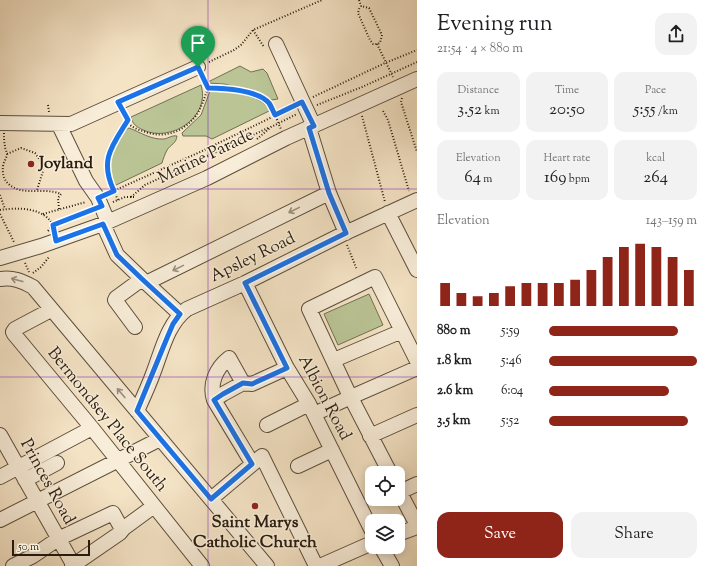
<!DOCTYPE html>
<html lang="en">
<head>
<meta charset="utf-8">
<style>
	body { margin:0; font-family:"Sorts Mill Goudy",serif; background:#f2f2f2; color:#202124; height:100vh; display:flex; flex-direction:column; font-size:15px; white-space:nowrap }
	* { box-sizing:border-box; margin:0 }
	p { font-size:13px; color:#757577 }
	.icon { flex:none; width:22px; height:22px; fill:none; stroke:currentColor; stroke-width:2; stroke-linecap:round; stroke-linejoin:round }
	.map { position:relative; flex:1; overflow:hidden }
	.panel { display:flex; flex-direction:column; background:#fff; width:300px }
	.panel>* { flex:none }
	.fabs { position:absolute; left:365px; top:466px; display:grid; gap:8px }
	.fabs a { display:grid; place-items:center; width:40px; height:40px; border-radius:8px; background:#fff; box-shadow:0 2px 10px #0003; font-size:20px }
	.scale { position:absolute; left:12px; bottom:10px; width:78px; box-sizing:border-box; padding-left:4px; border:2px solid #2a1d0f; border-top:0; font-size:11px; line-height:14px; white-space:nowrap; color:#2a1d0f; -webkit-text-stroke:3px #f8edd9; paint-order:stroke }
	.pin { position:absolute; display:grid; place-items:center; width:34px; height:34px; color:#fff; margin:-41px -17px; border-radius:50% 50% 50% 0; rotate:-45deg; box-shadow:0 0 4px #0007 }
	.pin .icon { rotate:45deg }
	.round { display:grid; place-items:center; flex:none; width:42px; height:42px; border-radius:12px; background:#f2f2f2 }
	.headline { display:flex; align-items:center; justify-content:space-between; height:68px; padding:0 20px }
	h1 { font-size:22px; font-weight:600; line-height:30px }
	.figures { display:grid; grid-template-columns:repeat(3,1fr); gap:6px; height:68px; padding:4px 20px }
	.figures div { display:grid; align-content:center; border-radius:10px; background:#f2f2f2; text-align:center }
	.figures b { font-size:17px; font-weight:600 }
	.figures small { font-size:11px; font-weight:400 }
	.figures p { font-size:11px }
	.chart { height:112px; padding:8px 20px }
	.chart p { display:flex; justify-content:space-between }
	.chart svg { width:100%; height:72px; margin-top:4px; stroke:#8f2418; stroke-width:6 }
	.button { display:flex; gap:8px; margin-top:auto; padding:8px 20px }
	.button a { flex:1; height:46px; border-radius:12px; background:#8f2418; color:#fff; font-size:16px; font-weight:600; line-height:46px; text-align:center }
	.button a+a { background:#f2f2f2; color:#202124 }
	ul { padding:0 20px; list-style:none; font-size:13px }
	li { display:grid; grid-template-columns:64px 48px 1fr; align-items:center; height:30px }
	li i { height:10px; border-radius:5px; background:#8f2418 }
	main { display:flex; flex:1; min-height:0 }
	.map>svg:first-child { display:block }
	.green { fill:#bac495; stroke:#727052 }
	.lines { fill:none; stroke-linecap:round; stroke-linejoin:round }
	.minor-casing { stroke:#5c4e3c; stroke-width:16 }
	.path { stroke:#2a1d0f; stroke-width:2; stroke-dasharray:1 2; stroke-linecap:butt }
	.minor { stroke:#f8edd9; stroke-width:14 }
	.oneway { stroke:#9b8f7e }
	.route-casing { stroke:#fff; stroke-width:8 }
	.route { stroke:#1a73e8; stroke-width:5 }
	.grid { fill:none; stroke:#7b2cbf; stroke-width:1; stroke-opacity:0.55 }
	.poi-dot { fill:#8f2418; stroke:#f8edd9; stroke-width:1.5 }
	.labels { text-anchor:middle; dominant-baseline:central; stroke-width:3; stroke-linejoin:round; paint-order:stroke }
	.street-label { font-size:17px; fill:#2a1d0f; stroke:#f8edd9 }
	.poi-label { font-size:17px; font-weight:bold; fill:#2a1d0f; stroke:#f8edd9; text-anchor:start }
</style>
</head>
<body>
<main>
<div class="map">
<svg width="417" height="566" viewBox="0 0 417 566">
	<rect width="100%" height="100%" fill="#f4e3c5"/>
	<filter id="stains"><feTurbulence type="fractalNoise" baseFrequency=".005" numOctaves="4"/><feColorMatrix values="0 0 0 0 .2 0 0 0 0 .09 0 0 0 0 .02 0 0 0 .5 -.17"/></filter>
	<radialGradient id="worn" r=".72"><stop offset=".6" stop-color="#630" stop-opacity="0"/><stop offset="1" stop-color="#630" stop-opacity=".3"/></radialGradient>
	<path class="green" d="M240,66L251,72L263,69L267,73L278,99L271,100L256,92L224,84L208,83V82Z
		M201,85C211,117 171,143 143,130C137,127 132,124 131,117Z
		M210,91C225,89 262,95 270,110L269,111L212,139L206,136H183L182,133L201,115Z
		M129,128C140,132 151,140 164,139C169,138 172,135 177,136C176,144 171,144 167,150C165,154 163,159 162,163L114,186C105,169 110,137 129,128Z
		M369,294L383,325L338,345L324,314Z"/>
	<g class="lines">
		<g class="minor-casing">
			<path id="minor" d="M276,44L314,126
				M0,123L71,124L198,67
				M59,125L86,181L98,198L108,222
				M309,128L329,193L346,233
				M388,213L417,270
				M103,224L117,255L142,279L180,314
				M0,258L41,246L103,224L207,178L286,138L417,79
				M0,279C13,277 22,281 33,287L267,566
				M146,283L329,193
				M245,283L287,368L309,404L372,531
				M49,307L47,312L15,329L13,332L14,334L92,428L202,566
				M135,327L115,300L116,298L142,279
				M334,360L402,331
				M214,400C209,384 216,368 229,358L243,383
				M137,411C143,398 149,385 154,371C162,350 168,323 187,309L245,283L343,234L417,200
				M314,414L351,397L417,368
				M267,425L309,404
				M0,435L74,566
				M370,436L417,415
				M252,463L214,400L223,394L243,383L252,384L287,368
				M298,466L332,450
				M390,473L347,390L309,309L375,277L417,361
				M0,477L92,428
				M25,480L57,463
				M398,489L417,525
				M400,492L417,484
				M211,499L262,456L316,566
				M0,520L160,439
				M398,534L417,527
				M381,547L392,566
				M13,566L33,556L58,539L113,513L119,524L124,528
				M72,566L120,533L124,528L154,506
				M320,566L372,543"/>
		</g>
		<path class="path" d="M359,0L361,6L359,9L358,13L370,40L373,44H377L380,43L382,35L369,8L361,6
			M253,30L264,47
			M377,44L393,77
			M209,62L234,50L241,45L253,30L322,0
			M203,78L208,88C224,88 257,90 268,103C274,109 277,121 281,129
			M313,97L385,63L417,50
			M402,98L401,102L417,152
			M48,105L49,112
			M317,105L362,87L417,62
			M383,111L388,120L409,191
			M124,112C125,116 127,121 129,124C132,127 138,130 143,131C162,139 182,133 195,117C202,108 204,98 208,88
			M362,116L385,202
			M4,133C4,138 4,142 5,146C5,149 7,152 7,155C6,159 3,163 3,167C1,184 15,191 30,191C39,191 52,190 61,194L58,198L59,209
			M257,139L271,127L297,114
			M7,154L21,148L35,153L42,163L43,171L37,190
			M109,193L200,152L293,107
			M0,195L5,209
			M131,197L145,185L268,128
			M118,200C115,193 110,186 109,179C103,154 116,140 127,120
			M113,202L125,197H134
			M0,210C19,207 48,207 55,230
			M0,214L14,242
			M43,214L86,202
			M48,231L53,225L90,211
			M347,245L357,270
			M25,263L29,272
			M33,273L41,267L49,257"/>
		<use href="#minor" class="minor"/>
	</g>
	<defs><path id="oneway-shaft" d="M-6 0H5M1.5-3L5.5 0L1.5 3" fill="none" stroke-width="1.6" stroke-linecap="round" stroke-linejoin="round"/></defs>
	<g class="oneway">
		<use href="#oneway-shaft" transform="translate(294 210) rotate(154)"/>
		<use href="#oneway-shaft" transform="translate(178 268) rotate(154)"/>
		<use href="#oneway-shaft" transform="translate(17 280) rotate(-165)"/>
		<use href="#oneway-shaft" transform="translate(121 393) rotate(-130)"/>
	</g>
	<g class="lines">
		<g class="route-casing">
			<path id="route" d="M198,67L208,88C224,88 258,90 269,103C271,106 273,111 275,115L302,102L314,126L309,128L329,193L346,233L245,283L287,368L252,384L243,383L223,394L214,400L252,464L211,499L137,411L167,338L173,324L180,314L142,279L117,255L103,224L56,241L53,225L102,206L98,198L114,191C99,160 112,146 128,120L118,102Z"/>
		</g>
		<use href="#route" class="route"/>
	</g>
	<path class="grid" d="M208,0V566M0,189H417M0,377H417"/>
	<g class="poi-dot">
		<circle cx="31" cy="164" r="4"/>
		<circle cx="255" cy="506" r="4"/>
	</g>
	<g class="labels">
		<g class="street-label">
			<text transform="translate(206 157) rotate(-26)">Marine Parade</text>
			<text transform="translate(253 258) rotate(-26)">Apsley Road</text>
			<text transform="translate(324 398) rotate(62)">Albion Road</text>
			<text transform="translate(107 420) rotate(51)">Bermondsey Place South</text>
			<text transform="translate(47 482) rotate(61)">Princes Road</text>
		</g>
		<g class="poi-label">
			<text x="39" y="164">Joyland</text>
			<text x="255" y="523" text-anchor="middle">Saint Marys<tspan x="255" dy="20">Catholic Church</tspan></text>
		</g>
	</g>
	<rect width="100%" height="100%" filter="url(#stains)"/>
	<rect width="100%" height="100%" fill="url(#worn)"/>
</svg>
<div class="fabs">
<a><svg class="icon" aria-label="locate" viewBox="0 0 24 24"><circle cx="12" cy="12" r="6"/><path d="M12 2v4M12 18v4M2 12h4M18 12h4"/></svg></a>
<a><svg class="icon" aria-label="layers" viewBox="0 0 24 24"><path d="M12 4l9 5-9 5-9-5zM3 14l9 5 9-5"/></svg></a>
</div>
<div class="scale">50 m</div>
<div class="pin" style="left:198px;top:67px;background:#1e9e55"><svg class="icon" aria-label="arrive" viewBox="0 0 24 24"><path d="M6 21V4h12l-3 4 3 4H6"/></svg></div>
</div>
<section class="panel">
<div class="headline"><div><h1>Evening run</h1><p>21:54 · 4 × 880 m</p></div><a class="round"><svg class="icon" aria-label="share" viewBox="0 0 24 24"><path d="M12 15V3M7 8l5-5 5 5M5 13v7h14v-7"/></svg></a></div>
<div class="figures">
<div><p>Distance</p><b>3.52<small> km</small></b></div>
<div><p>Time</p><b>20:50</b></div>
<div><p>Pace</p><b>5:55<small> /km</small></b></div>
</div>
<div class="figures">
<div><p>Elevation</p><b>64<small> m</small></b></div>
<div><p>Heart rate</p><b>169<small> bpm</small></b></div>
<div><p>kcal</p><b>264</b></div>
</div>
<div class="chart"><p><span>Elevation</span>143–159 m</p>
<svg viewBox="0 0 160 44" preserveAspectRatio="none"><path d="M5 44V30M15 44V36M25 44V38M35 44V36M45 44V32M55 44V30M65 44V30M75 44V30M85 44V28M95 44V22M105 44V14M115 44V8M125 44V6M135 44V8M145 44V14M155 44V22"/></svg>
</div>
<ul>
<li><b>880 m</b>5:59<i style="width:87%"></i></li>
<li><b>1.8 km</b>5:46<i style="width:100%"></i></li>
<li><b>2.6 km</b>6:04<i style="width:81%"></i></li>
<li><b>3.5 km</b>5:52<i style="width:94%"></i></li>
</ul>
<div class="button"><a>Save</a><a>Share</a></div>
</section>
</main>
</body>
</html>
